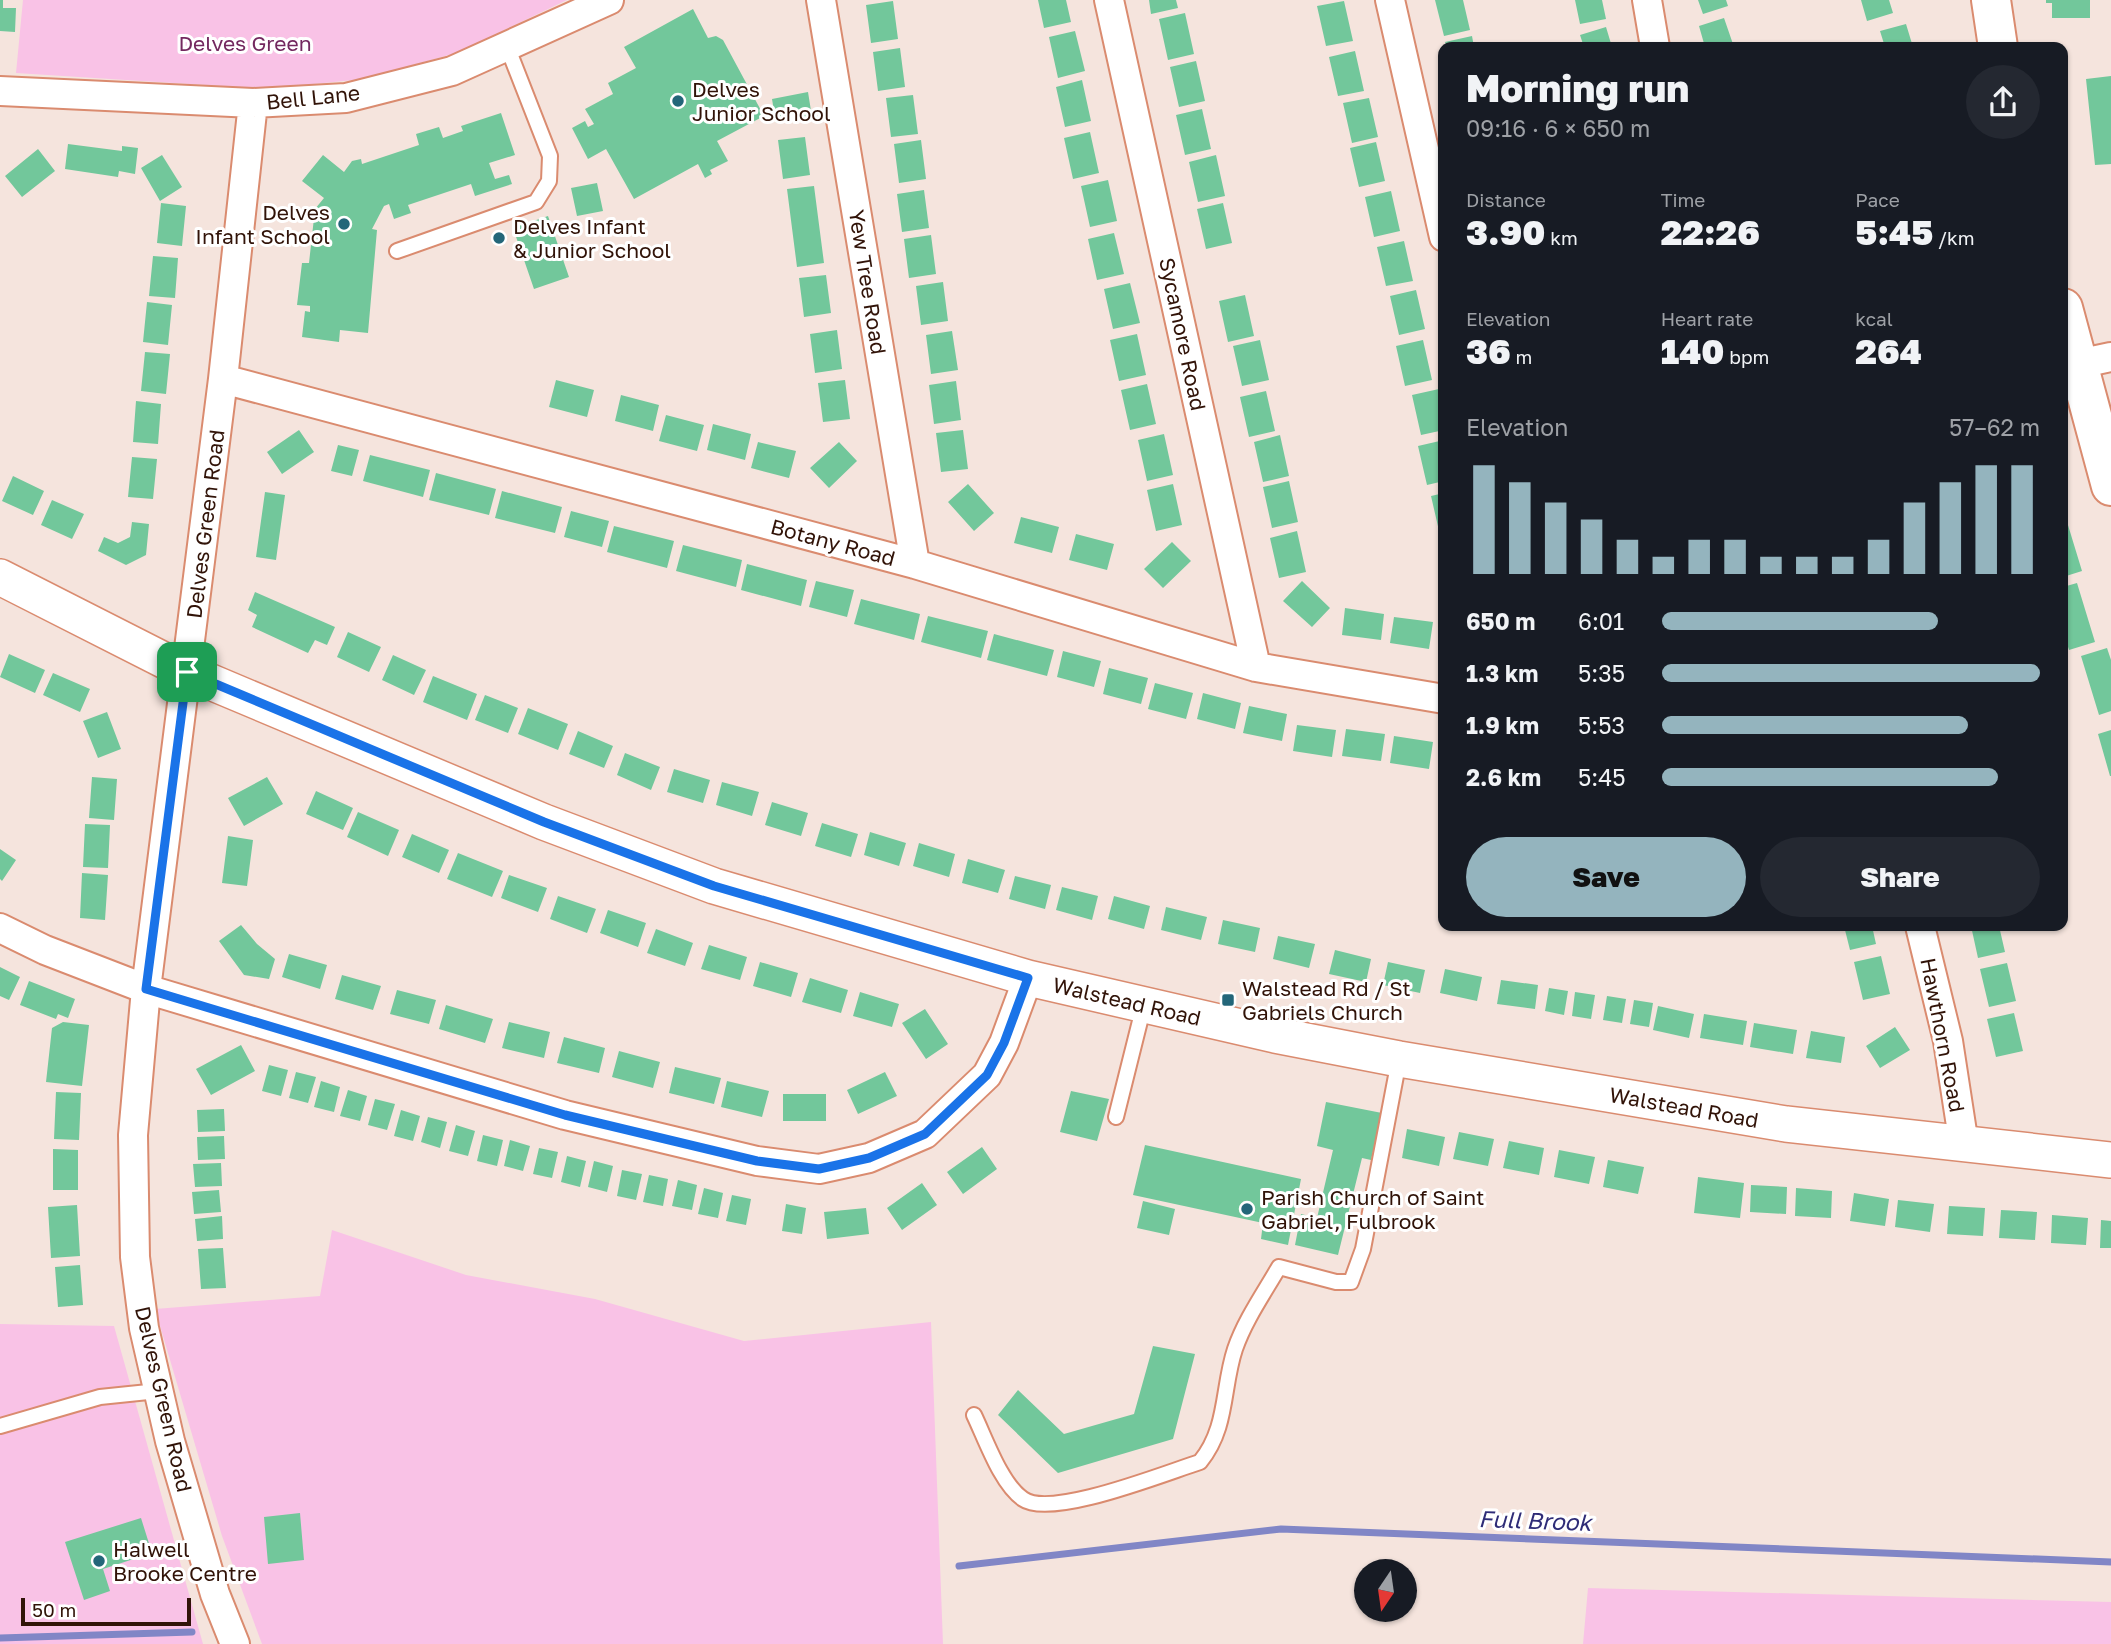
<!DOCTYPE html>
<html lang="en">
<head>
<meta charset="utf-8">
<style>
	body { margin:0; font-family:"Golos Text",sans-serif; background:#242831; color:#f1f3f6; height:100vh; display:flex; flex-direction:column; font-size:26px; white-space:nowrap }
	* { box-sizing:border-box; margin:0 }
	p { font-size:23px; color:#9ea1a6 }
	.icon { flex:none; width:38px; height:38px; fill:none; stroke:currentColor; stroke-width:2; stroke-linecap:round; stroke-linejoin:round }
	.map { position:relative; flex:1; overflow:hidden }
	.drawer { position:absolute; left:1438px; top:42px; width:630px; height:889px; display:flex; flex-direction:column; background:#171b24; border-radius:14px; box-shadow:0 2px 5px #0004 }
	.drawer>* { flex:none }
	.needle { width:46px; rotate:193deg }
	.fabs { position:absolute; left:1354px; top:1559px; display:grid; gap:14px }
	.fabs a { display:grid; place-items:center; width:63px; height:63px; border-radius:50%; background:#171b24; box-shadow:0 2px 5px #0004; font-size:35px }
	.scale { position:absolute; left:21px; bottom:18px; width:170px; box-sizing:border-box; padding-left:7px; border:4px solid #311308; border-top:0; font-size:19px; line-height:24px; white-space:nowrap; color:#311308; -webkit-text-stroke:5px #fff; paint-order:stroke }
	.pin { position:absolute; display:grid; place-items:center; width:60px; height:60px; color:#fff; margin:-30px; border-radius:14px; box-shadow:0 4px 10px #0006 }
	.round { display:grid; place-items:center; flex:none; width:74px; height:74px; border-radius:37px; background:#242831 }
	.headline { display:flex; align-items:center; justify-content:space-between; height:119px; padding:0 28px }
	h1 { font-size:38px; font-weight:800; line-height:52px }
	.metrics { display:grid; grid-template-columns:repeat(3,1fr); gap:10px; height:119px; padding:7px 28px }
	.metrics div { display:grid; align-content:center }
	.metrics b { font-size:35px; font-weight:800 }
	.metrics small { font-size:19px; font-weight:400 }
	.metrics p { font-size:19px }
	.chart { height:196px; padding:14px 28px }
	.chart p { display:flex; justify-content:space-between }
	.chart svg { width:100%; height:126px; margin-top:7px; stroke:#94b4be; stroke-width:6 }
	.cta { display:flex; gap:14px; margin-top:auto; padding:14px 28px }
	.cta a { flex:1; height:80px; border-radius:42px; background:#94b4be; color:#111; font-size:28px; font-weight:800; line-height:80px; text-align:center }
	.cta a+a { background:#242831; color:#f1f3f6 }
	ul { padding:0 28px; list-style:none; font-size:23px }
	li { display:grid; grid-template-columns:112px 84px 1fr; align-items:center; height:52px }
	li i { height:18px; border-radius:9px; background:#94b4be }
	.map>svg:first-child { display:block }
	.green { fill:#f9c2e6 }
	.lines { fill:none; stroke-linecap:round; stroke-linejoin:round }
	.stream { stroke:#8186c6; stroke-width:7 }
	.building { fill:#72c79b }
	.service-casing { stroke:#da8b6f; stroke-width:18 }
	.minor-casing { stroke:#da8b6f; stroke-width:32 }
	.tertiary-casing { stroke:#da8b6f; stroke-width:38 }
	.primary-casing { stroke:#da8b6f; stroke-width:42 }
	.service { stroke:#fff; stroke-width:14 }
	.minor { stroke:#fff; stroke-width:28 }
	.tertiary { stroke:#fff; stroke-width:35 }
	.primary { stroke:#fff; stroke-width:38 }
	.route-casing { stroke:#fff; stroke-width:14 }
	.route { stroke:#1a73e8; stroke-width:9 }
	.poi-dot { fill:#236679; stroke:#fff; stroke-width:2.5 }
	.labels { text-anchor:middle; dominant-baseline:central; stroke-width:6; stroke-linejoin:round; paint-order:stroke }
	.park-label { font-size:21px; fill:#73285f; stroke:#fff }
	.poi-label { font-size:21px; fill:#311308; stroke:#fff; text-anchor:start }
	.street-label { font-size:21px; fill:#311308; stroke:#fff }
	.water-label { font-size:23px; font-style:italic; fill:#2f2c77; stroke:#fff }
</style>
</head>
<body>
<div class="map">
<svg width="2111" height="1644" viewBox="0 0 2111 1644">
	<rect width="100%" height="100%" fill="#f5e4dd"/>
	<path class="green" d="M23,0H567L456,53L363,79L266,89L16,73Z
		M332,1230L466,1275L595,1299L744,1341L931,1322L943,1644H262L222,1536L155,1309L320,1296Z
		M0,1324L114,1326L203,1644H0Z
		M1588,1588L2111,1602V1644H1583Z"/>
	<g class="lines">
		<path class="stream" d="M959,1566L1281,1529L2111,1562
			M0,1638L192,1632"/>
	</g>
	<path class="building" d="M0,0H3V8H16L15,32L0,31Z
		M1038,0H1066L1071,22L1044,28Z
		M1149,0H1176L1178,8L1151,14Z
		M1435,0H1463L1470,30L1444,36Z
		M1575,0H1602L1606,19L1580,24Z
		M1698,0H1726L1728,6L1703,14Z
		M1861,0H1889L1893,13L1867,21Z
		M2046,0H2090V18H2052V3H2046Z
		M893,1L898,39L871,43L866,5Z
		M1344,1L1353,41L1326,46L1317,6Z
		M693,9L708,38L716,36L723,40L764,116L717,141L728,161L710,170L712,174L705,178L698,164L634,199L606,149L588,159L572,128L585,121L588,127L594,124L585,109L613,94L608,83L636,68L624,47Z
		M1185,13L1194,54L1168,60L1159,19Z
		M1724,18L1734,47H1705L1699,26Z
		M1906,24L1913,47H1885L1880,31Z
		M1606,27L1612,47H1584L1580,35Z
		M1075,31L1085,71L1058,78L1049,37Z
		M1472,36L1474,47H1447L1445,42Z
		M900,48L905,87L878,91L873,52Z
		M1355,51L1364,91L1338,96L1329,57Z
		M1196,61L1205,101L1179,107L1170,67Z
		M2111,76V164L2095,165L2086,79Z
		M1082,80L1091,121L1065,127L1056,87Z
		M808,92L812,117L776,123L772,99Z
		M913,95L918,134L891,137L886,98Z
		M1369,98L1378,137L1352,143L1343,103Z
		M1202,109L1211,149L1185,155L1176,115Z
		M501,113L515,155L489,163L495,179L509,175L512,184L475,196L471,184L408,205L411,213L394,219L389,204L384,206L372,229L377,230L368,333L340,330L339,342L302,337L305,311L310,312V306L297,305L302,263H309L315,209L324,198L302,181L323,155L344,172L352,161L361,159L362,164L419,145L416,134L439,127L443,138L463,131L461,126Z
		M1090,132L1099,173L1073,179L1064,138Z
		M805,137L810,175L783,179L778,140Z
		M921,140L926,179L899,183L894,144Z
		M1376,142L1385,181L1359,187L1350,148Z
		M68,144L122,151V146L138,148L135,174L119,171L118,177L65,169Z
		M38,149L55,171L22,197L5,176Z
		M162,155L182,187L160,201L141,168Z
		M1216,155L1225,196L1198,202L1189,162Z
		M1108,180L1117,221L1090,227L1081,186Z
		M597,183L603,211L577,216L571,188Z
		M814,186L824,263L797,267L787,189Z
		M924,190L929,228L902,232L897,194Z
		M1391,191L1400,231L1374,237L1365,197Z
		M161,203L186,206L182,246L157,243Z
		M1223,203L1232,243L1206,249L1197,209Z
		M548,216L569,277L534,289L513,228Z
		M1114,233L1124,274L1097,280L1088,239Z
		M931,235L936,274L909,278L904,239Z
		M1404,241L1413,281L1386,286L1377,247Z
		M153,256L178,258L175,298L149,296Z
		M826,275L831,313L804,317L799,278Z
		M943,282L948,321L921,325L916,286Z
		M1130,283L1140,323L1113,329L1104,289Z
		M1416,290L1425,329L1399,335L1390,296Z
		M1245,295L1254,336L1228,342L1219,301Z
		M147,302L172,305L168,345L143,342Z
		M837,330L842,369L815,373L810,334Z
		M952,331L958,370L931,374L926,335Z
		M1137,334L1146,375L1119,381L1110,340Z
		M1260,340L1269,380L1242,386L1233,346Z
		M1423,340L1432,380L1405,386L1396,346Z
		M145,352L170,354L166,394L141,391Z
		M556,380L594,390L587,417L549,407Z
		M845,380L850,419L823,422L818,383Z
		M956,381L961,420L934,424L929,385Z
		M1147,384L1156,424L1130,430L1121,390Z
		M1439,389L1444,409V430L1421,435L1412,395Z
		M1266,391L1275,431L1249,437L1240,397Z
		M621,395L659,405L653,431L615,421Z
		M136,401L161,404L158,444L133,442Z
		M666,415L704,425L697,451L659,441Z
		M713,424L751,434L745,460L707,450Z
		M299,430L314,452L282,474L267,452Z
		M963,430L968,469L941,472L936,433Z
		M1164,434L1173,475L1147,481L1138,440Z
		M1280,435L1289,476L1263,482L1254,442Z
		M1444,440V481L1427,485L1418,446Z
		M758,442L796,451L789,478L751,468Z
		M839,442L857,461L829,488L810,468Z
		M338,445L359,450L352,476L331,471Z
		M370,455L430,470L423,497L363,481Z
		M132,457L157,459L153,499L128,497Z
		M436,473L496,489L489,515L429,500Z
		M13,476L44,491L33,515L2,501Z
		M1289,481L1298,522L1272,528L1263,487Z
		M968,484L994,513L974,531L948,502Z
		M1173,484L1182,525L1156,531L1147,490Z
		M502,491L562,507L555,533L495,518Z
		M265,492L285,495L276,560L256,557Z
		M1444,493V535H1440L1431,496Z
		M52,500L84,514L72,539L41,525Z
		M571,511L609,521L602,547L564,537Z
		M2064,512L2082,571L2063,577V513Z
		M1021,517L1059,527L1052,553L1014,543Z
		M132,522L149,524L146,555L126,565L98,551L104,537L118,543L130,537Z
		M614,526L674,541L667,568L607,552Z
		M1297,531L1306,572L1279,578L1270,538Z
		M1076,534L1114,544L1107,570L1069,560Z
		M1172,542L1191,561L1163,588L1144,569Z
		M683,545L742,560L736,587L676,571Z
		M747,564L807,580L801,606L741,590Z
		M816,581L854,590L847,617L809,607Z
		M1302,581L1330,608L1312,627L1283,601Z
		M2077,583L2095,642L2069,650L2063,631V587Z
		M255,592L335,627L327,645L315,640L308,653L252,627L257,615L248,610Z
		M861,599L920,614L914,640L854,624Z
		M1345,608L1384,614L1381,640L1342,635Z
		M928,616L988,631L981,658L921,642Z
		M1394,617L1433,622L1429,649L1390,643Z
		M348,632L381,647L369,672L337,657Z
		M994,634L1054,650L1047,676L987,660Z
		M2107,648L2111,660V711L2099,715L2081,656Z
		M1063,651L1101,661L1094,687L1057,677Z
		M9,654L45,670L35,693L0,677Z
		M393,655L426,670L414,695L382,680Z
		M1109,668L1148,678L1141,704L1103,694Z
		M53,673L90,689L80,712L43,695Z
		M433,676L477,694L467,720L423,702Z
		M1155,683L1193,693L1186,719L1148,709Z
		M1203,693L1241,703L1235,729L1197,719Z
		M485,695L518,708L508,733L475,720Z
		M1249,706L1287,714L1282,741L1243,733Z
		M528,708L568,724L558,750L518,734Z
		M107,712L121,749L98,758L83,721Z
		M1297,725L1336,730L1332,757L1293,751Z
		M1346,729L1385,734L1381,761L1342,756Z
		M2111,730V776H2110L2098,734Z
		M578,731L613,746L604,768L569,754Z
		M1394,736L1433,742L1429,769L1390,763Z
		M625,753L660,767L651,790L617,775Z
		M674,769L710,780L703,803L667,792Z
		M92,777L117,779L114,820L89,818Z
		M267,777L283,804L244,826L228,798Z
		M722,782L759,792L752,816L716,805Z
		M316,791L353,808L343,830L306,814Z
		M772,802L808,813L801,836L765,825Z
		M358,812L399,830L388,856L347,837Z
		M822,823L858,834L851,857L815,846Z
		M85,824L110,825L108,868L83,867Z
		M870,832L906,843L899,866L864,855Z
		M412,834L449,850L439,873L402,857Z
		M228,836L253,840L247,886L222,883Z
		M919,843L955,854L949,877L913,866Z
		M0,849L16,860L2,881L0,879Z
		M458,853L503,871L492,897L447,879Z
		M968,859L1005,870L998,893L962,883Z
		M82,873L108,875L105,920L80,918Z
		M509,875L547,888L538,912L501,898Z
		M1015,876L1051,885L1045,909L1009,899Z
		M1062,887L1098,896L1092,920L1056,910Z
		M558,896L596,909L587,933L550,919Z
		M1114,896L1150,906L1144,929L1108,919Z
		M1166,907L1207,917L1201,940L1161,930Z
		M608,910L646,923L638,947L600,933Z
		M1223,920L1260,928L1255,952L1218,944Z
		M241,925L257,944L275,959L269,979L244,975L219,941Z
		M1844,926H1872L1876,944L1850,950Z
		M1971,926H1999L2005,952L1978,958Z
		M656,929L693,943L685,966L647,953Z
		M1278,936L1315,944L1309,968L1273,959Z
		M709,945L747,957L740,980L701,969Z
		M1335,950L1371,959L1366,982L1329,974Z
		M289,954L327,965L320,989L282,977Z
		M1881,956L1890,994L1863,1000L1854,962Z
		M760,962L798,973L791,997L753,986Z
		M1388,962L1425,970L1420,993L1383,985Z
		M2007,963L2016,1001L1989,1007L1980,969Z
		M0,967L20,977L9,1000L0,996Z
		M1445,969L1482,977L1477,1001L1440,993Z
		M342,975L381,986L373,1010L335,999Z
		M810,978L848,990L841,1013L802,1002Z
		M1501,980L1538,985L1535,1009L1497,1004Z
		M29,981L75,999L68,1018L58,1014L56,1019L20,1005Z
		M1549,988L1568,991L1564,1015L1545,1011Z
		M397,990L436,1000L429,1024L390,1014Z
		M860,992L899,1004L892,1027L853,1016Z
		M1575,992L1595,995L1591,1019L1572,1016Z
		M1607,996L1626,999L1622,1023L1603,1020Z
		M1634,1000L1653,1003L1649,1027L1630,1024Z
		M446,1005L493,1019L485,1043L439,1029Z
		M1658,1006L1694,1014L1689,1038L1653,1030Z
		M925,1009L948,1044L926,1059L902,1023Z
		M2014,1013L2023,1051L1996,1057L1987,1019Z
		M1704,1014L1747,1021L1743,1045L1700,1038Z
		M63,1022L89,1025L82,1086L46,1082L52,1028Z
		M509,1022L550,1032L544,1058L502,1048Z
		M1754,1023L1797,1030L1793,1054L1750,1047Z
		M1895,1027L1910,1050L1880,1068L1866,1046Z
		M1811,1031L1845,1037L1841,1063L1806,1058Z
		M564,1037L605,1048L599,1073L557,1063Z
		M241,1045L255,1071L211,1095L196,1069Z
		M619,1051L660,1062L653,1088L612,1077Z
		M269,1065L288,1070L281,1096L262,1091Z
		M675,1067L721,1078L714,1104L669,1093Z
		M296,1072L316,1077L308,1103L289,1098Z
		M885,1072L897,1096L858,1114L847,1090Z
		M321,1081L340,1087L334,1112L314,1107Z
		M727,1081L769,1091L762,1117L721,1107Z
		M348,1090L367,1096L360,1121L340,1116Z
		M1071,1091L1109,1099L1097,1141L1060,1132Z
		M56,1092L81,1093L79,1140L54,1139Z
		M783,1094H826V1121H783Z
		M375,1099L395,1104L387,1130L368,1125Z
		M1326,1102L1382,1113L1371,1160L1362,1158L1338,1255L1295,1245L1301,1214L1317,1218L1333,1150L1317,1146Z
		M224,1109L225,1131L198,1132L197,1110Z
		M401,1110L420,1116L413,1141L394,1136Z
		M428,1117L447,1122L440,1148L421,1142Z
		M456,1125L475,1131L468,1156L449,1151Z
		M1407,1129L1445,1137L1439,1166L1402,1158Z
		M1459,1132L1494,1139L1488,1166L1453,1159Z
		M483,1135L503,1140L497,1166L477,1161Z
		M224,1136L225,1159L198,1160L197,1137Z
		M510,1140L530,1146L523,1171L504,1166Z
		M1509,1141L1544,1148L1539,1175L1503,1168Z
		M1145,1145L1301,1179L1288,1245L1261,1239L1263,1223L1133,1195Z
		M982,1147L997,1169L963,1194L947,1172Z
		M539,1148L558,1152L552,1178L533,1174Z
		M53,1149L78,1150V1190H53Z
		M1559,1150L1595,1157L1589,1184L1554,1177Z
		M567,1156L586,1161L580,1187L561,1182Z
		M1608,1160L1644,1167L1638,1194L1603,1187Z
		M594,1161L613,1166L607,1192L588,1187Z
		M221,1163L222,1186L195,1187L193,1164Z
		M622,1170L642,1174L636,1200L617,1196Z
		M649,1175L668,1179L663,1206L643,1202Z
		M1698,1177L1744,1183L1740,1218L1694,1213Z
		M678,1180L697,1185L692,1210L672,1206Z
		M922,1183L937,1205L902,1230L887,1208Z
		M1751,1185L1787,1187L1786,1214L1750,1212Z
		M704,1188L723,1193L718,1218L698,1214Z
		M1796,1188L1832,1191L1831,1218L1795,1216Z
		M219,1190L221,1212L194,1214L192,1192Z
		M1854,1193L1889,1199L1885,1226L1850,1221Z
		M732,1195L751,1199L746,1225L726,1221Z
		M1898,1200L1934,1204L1930,1232L1895,1227Z
		M1143,1201L1175,1209L1169,1235L1137,1228Z
		M786,1204L806,1208L802,1234L782,1231Z
		M77,1205L80,1256L51,1258L48,1207Z
		M1949,1206L1985,1208L1983,1236L1947,1234Z
		M866,1208L869,1234L827,1239L824,1212Z
		M2001,1210L2037,1212L2035,1240L1999,1238Z
		M2052,1215L2088,1218L2086,1245L2051,1243Z
		M222,1216L223,1239L197,1241L195,1219Z
		M2101,1220L2111,1221V1248H2100Z
		M223,1248L226,1288L201,1289L198,1249Z
		M80,1265L83,1305L58,1307L55,1267Z
		M1153,1346L1195,1354L1173,1439L1058,1473L998,1415L1018,1390L1064,1434L1134,1414Z
		M300,1513L304,1560L268,1564L264,1517Z
		M141,1518L152,1553L103,1569L110,1591L84,1600L65,1542Z"/>
	<g class="lines">
		<g class="service-casing">
			<path id="service" d="M397,251L536,202L549,181L550,156L507,46
				M1116,1117L1144,1005
				M974,1415C986,1440 1001,1484 1023,1499C1051,1519 1165,1473 1200,1462C1228,1428 1222,1388 1235,1349C1245,1320 1264,1293 1279,1267L1336,1282H1351L1363,1249L1399,1060
				M0,1426L100,1397L158,1391"/>
		</g>
		<g class="minor-casing">
			<path id="minor" d="M821,0L915,564
				M1109,0L1256,667
				M1390,0L1444,237
				M1647,0L1655,47
				M0,91L253,103L346,98L452,71L609,0
				M2078,364L2111,357
				M223,379L915,564L1256,667L1444,699
				M1920,926L1948,1041L1964,1145
				M0,928L45,950L146,989L565,1115L757,1161L819,1169L869,1158L925,1134L987,1075L1004,1043L1028,978
				M235,1644L215,1594L170,1441L144,1328L135,1257L133,1135L146,989L223,379L253,103"/>
		</g>
		<g class="tertiary-casing">
			<path id="tertiary" d="M0,577L187,672L544,822L714,886L1028,978L1275,1035L1399,1059L1786,1124L2111,1160"/>
		</g>
		<g class="primary-casing">
			<path id="primary" d="M1991,0L1998,47
				M2063,308L2111,486"/>
		</g>
		<use href="#service" class="service"/>
		<use href="#minor" class="minor"/>
		<use href="#tertiary" class="tertiary"/>
		<use href="#primary" class="primary"/>
	</g>
	<g class="lines">
		<g class="route-casing">
			<path id="route" d="M187,672L544,822L714,886L1028,978L1004,1043L987,1075L925,1134L869,1158L819,1169L757,1161L565,1115L146,989Z"/>
		</g>
		<use href="#route" class="route"/>
	</g>
	<g class="poi-dot">
		<circle cx="678" cy="101" r="7"/>
		<circle cx="344" cy="224" r="7"/>
		<circle cx="499" cy="238" r="7"/>
		<rect x="1221" y="993" width="14" height="14" rx="3.5"/>
		<circle cx="1247" cy="1209" r="7"/>
		<circle cx="99" cy="1561" r="7"/>
	</g>
	<g class="labels">
		<g class="park-label">
			<text x="245" y="43">Delves Green</text>
		</g>
		<g class="poi-label">
			<text x="692" y="89">Delves<tspan x="692" dy="24">Junior School</tspan></text>
			<text x="330" y="212" text-anchor="end">Delves<tspan x="330" dy="24">Infant School</tspan></text>
			<text x="513" y="226">Delves Infant<tspan x="513" dy="24">&amp; Junior School</tspan></text>
			<text x="1242" y="988">Walstead Rd / St<tspan x="1242" dy="24">Gabriels Church</tspan></text>
			<text x="1261" y="1197">Parish Church of Saint<tspan x="1261" dy="24">Gabriel, Fulbrook</tspan></text>
			<text x="113" y="1549">Halwell<tspan x="113" dy="24">Brooke Centre</tspan></text>
		</g>
		<g class="street-label">
			<text transform="translate(313 97) rotate(-6)">Bell Lane</text>
			<text transform="translate(868 282) rotate(81)">Yew Tree Road</text>
			<text transform="translate(1183 334) rotate(78)">Sycamore Road</text>
			<text transform="translate(205 524) rotate(-83)">Delves Green Road</text>
			<text transform="translate(833 542) rotate(15)">Botany Road</text>
			<text transform="translate(1127 1001) rotate(13)">Walstead Road</text>
			<text transform="translate(1943 1035) rotate(79)">Hawthorn Road</text>
			<text transform="translate(1684 1107) rotate(10)">Walstead Road</text>
			<text transform="translate(164 1399) rotate(77)">Delves Green Road</text>
		</g>
		<g class="water-label">
			<text transform="translate(1535 1520) rotate(2)">Full Brook</text>
		</g>
	</g>
</svg>
<div class="fabs">
<a><svg class="needle" viewBox="-14 -14 28 28"><path d="M0-13l5 13h-10z" fill="#e53935"/><path d="M0 13l5-13h-10z" fill="#9ea1a6"/></svg></a>
</div>
<div class="scale">50 m</div>
<div class="pin" style="left:187px;top:672px;background:#1e9e55"><svg class="icon" aria-label="arrive" viewBox="0 0 24 24"><path d="M6 21V4h12l-3 4 3 4H6"/></svg></div>
<section class="drawer">
<div class="headline"><div><h1>Morning run</h1><p>09:16 · 6 × 650 m</p></div><a class="round"><svg class="icon" aria-label="share" viewBox="0 0 24 24"><path d="M12 15V3M7 8l5-5 5 5M5 13v7h14v-7"/></svg></a></div>
<div class="metrics">
<div><p>Distance</p><b>3.90<small> km</small></b></div>
<div><p>Time</p><b>22:26</b></div>
<div><p>Pace</p><b>5:45<small> /km</small></b></div>
</div>
<div class="metrics">
<div><p>Elevation</p><b>36<small> m</small></b></div>
<div><p>Heart rate</p><b>140<small> bpm</small></b></div>
<div><p>kcal</p><b>264</b></div>
</div>
<div class="chart"><p><span>Elevation</span>57–62 m</p>
<svg viewBox="0 0 160 44" preserveAspectRatio="none"><path d="M5 44V6M15 44V12M25 44V19M35 44V25M45 44V32M55 44V38M65 44V32M75 44V32M85 44V38M95 44V38M105 44V38M115 44V32M125 44V19M135 44V12M145 44V6M155 44V6"/></svg>
</div>
<ul>
<li><b>650 m</b>6:01<i style="width:73%"></i></li>
<li><b>1.3 km</b>5:35<i style="width:100%"></i></li>
<li><b>1.9 km</b>5:53<i style="width:81%"></i></li>
<li><b>2.6 km</b>5:45<i style="width:89%"></i></li>
</ul>
<div class="cta"><a>Save</a><a>Share</a></div>
</section>
</div>
</body>
</html>
